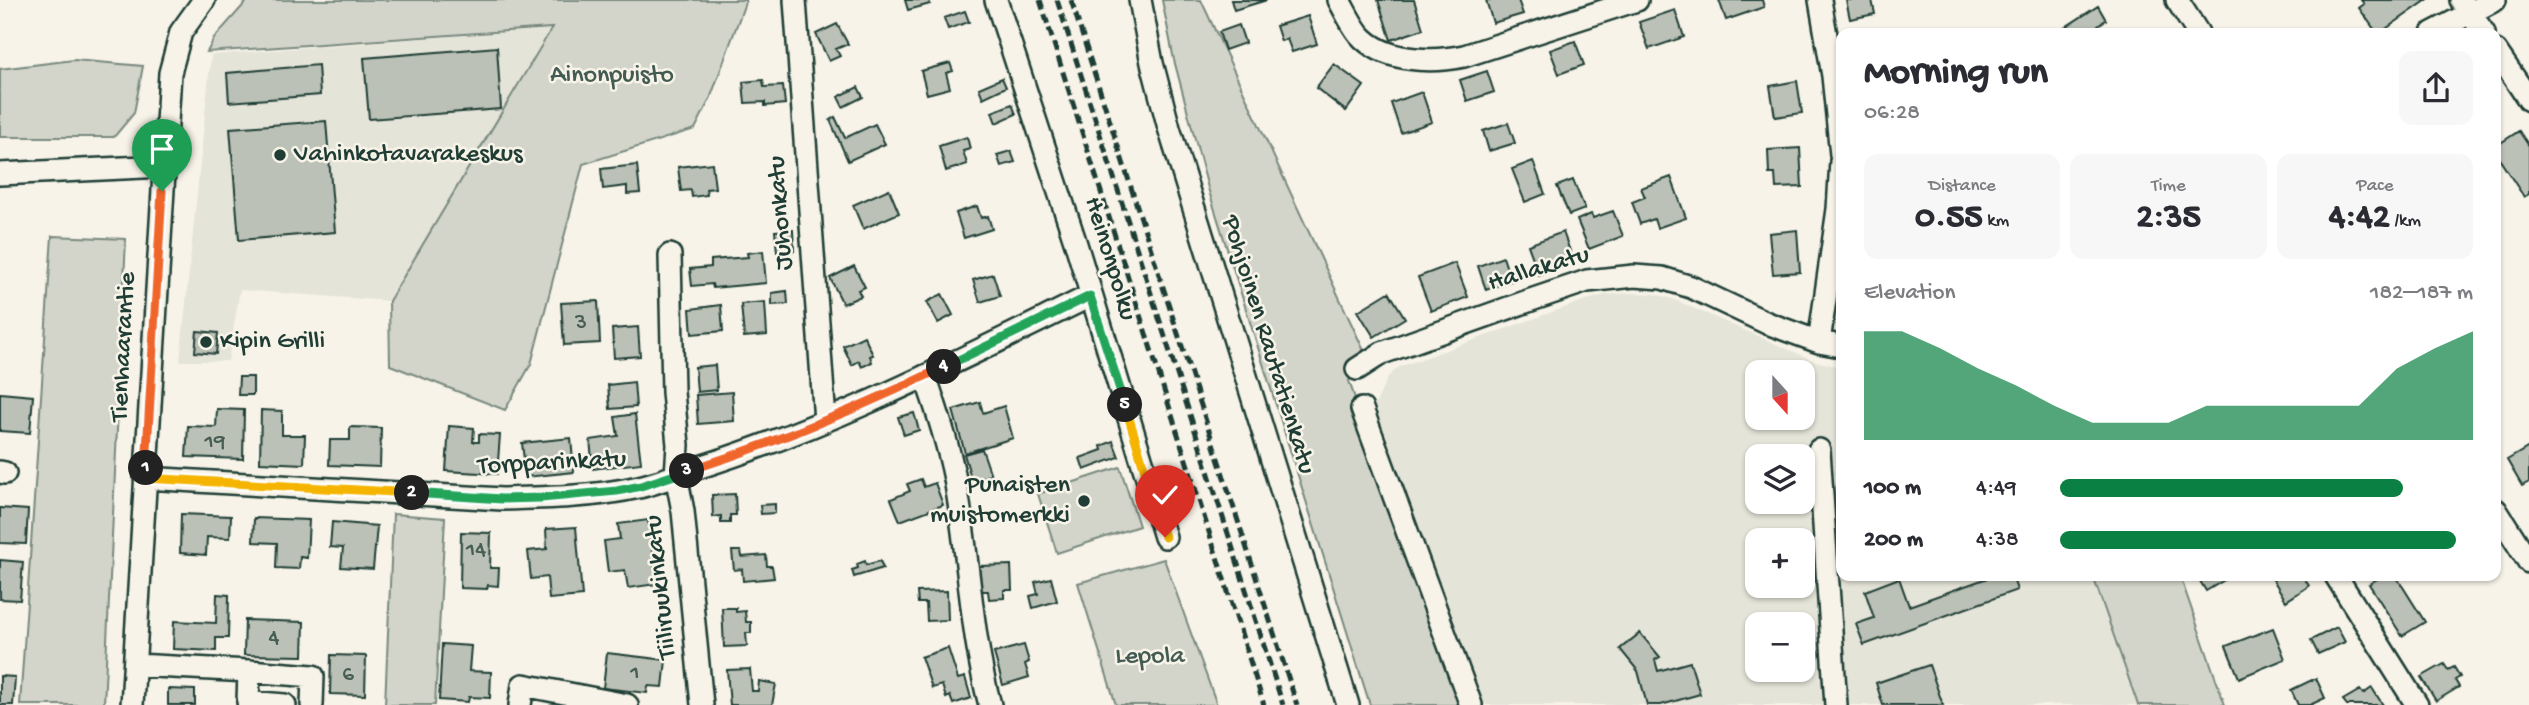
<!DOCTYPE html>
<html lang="en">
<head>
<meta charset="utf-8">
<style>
	body { margin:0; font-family:"Gochi Hand",sans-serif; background:#f7f7f7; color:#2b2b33; height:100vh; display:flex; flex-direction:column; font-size:26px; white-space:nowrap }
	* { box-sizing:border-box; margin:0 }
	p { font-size:23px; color:#7c7c81 }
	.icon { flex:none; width:38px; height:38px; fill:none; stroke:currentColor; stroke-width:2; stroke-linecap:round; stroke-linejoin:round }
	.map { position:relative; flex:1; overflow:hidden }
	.side { position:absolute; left:1836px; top:28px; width:665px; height:553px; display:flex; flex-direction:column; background:#fff; border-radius:14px; box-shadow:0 2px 5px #0004 }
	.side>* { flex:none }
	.needle { width:46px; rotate:159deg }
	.fabs { position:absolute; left:1745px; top:360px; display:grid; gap:14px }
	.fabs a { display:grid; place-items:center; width:70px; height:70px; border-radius:14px; background:#fff; box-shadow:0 2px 5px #0004; font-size:35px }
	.pin { position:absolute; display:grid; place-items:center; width:60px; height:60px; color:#fff; margin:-72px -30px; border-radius:50% 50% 50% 0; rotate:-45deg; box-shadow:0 0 7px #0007 }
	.pin .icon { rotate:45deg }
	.km { position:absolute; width:35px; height:35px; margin:-18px; border-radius:50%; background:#222; color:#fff; font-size:19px; line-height:35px; text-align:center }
	.round { display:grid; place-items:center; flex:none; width:74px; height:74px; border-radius:14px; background:#f7f7f7 }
	.head { display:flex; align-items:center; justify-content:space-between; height:119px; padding:0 28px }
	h1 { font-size:38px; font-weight:700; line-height:52px }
	.stats { display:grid; grid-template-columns:repeat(3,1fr); gap:10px; height:119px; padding:7px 28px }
	.stats div { display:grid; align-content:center; border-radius:14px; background:#f7f7f7; text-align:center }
	.stats b { font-size:35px; font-weight:700 }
	.stats small { font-size:19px; font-weight:400 }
	.stats p { font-size:19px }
	.chart { height:196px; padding:14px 28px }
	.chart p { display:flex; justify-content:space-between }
	.chart svg { width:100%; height:126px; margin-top:7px; fill:#0b8043; opacity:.7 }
	ul { padding:0 28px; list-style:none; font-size:23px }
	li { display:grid; grid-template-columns:112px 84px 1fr; align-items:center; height:52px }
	li i { height:18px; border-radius:9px; background:#0b8043 }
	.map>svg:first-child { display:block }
	.built { fill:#e5e4d9; fill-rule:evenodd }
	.green { fill:#d3d5ca; stroke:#79897f; stroke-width:2 }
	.building { fill:#bbc1b6; stroke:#1f3d34; stroke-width:2 }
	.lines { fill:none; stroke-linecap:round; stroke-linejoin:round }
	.minor-casing { stroke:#1f3d34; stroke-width:26 }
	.minor { stroke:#f7f3e8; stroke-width:21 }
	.rail { stroke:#1f3d34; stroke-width:5; stroke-dasharray:10 5; stroke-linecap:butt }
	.split-1-casing { stroke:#fff; stroke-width:14 }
	.split-2-casing { stroke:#fff; stroke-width:14 }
	.split-3-casing { stroke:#fff; stroke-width:14 }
	.split-4-casing { stroke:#fff; stroke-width:14 }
	.split-5-casing { stroke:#fff; stroke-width:14 }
	.split-6-casing { stroke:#fff; stroke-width:14 }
	.split-1 { stroke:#f0652b; stroke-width:9 }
	.split-2 { stroke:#f5b400; stroke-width:9 }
	.split-3 { stroke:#22a559; stroke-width:9 }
	.split-4 { stroke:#f0652b; stroke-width:9 }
	.split-5 { stroke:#22a559; stroke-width:9 }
	.split-6 { stroke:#f5b400; stroke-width:9 }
	.poi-dot { fill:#1f3d34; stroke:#f7f3e8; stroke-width:2.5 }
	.labels { text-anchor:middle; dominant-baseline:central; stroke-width:5; stroke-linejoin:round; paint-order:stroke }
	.number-label { font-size:23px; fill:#465e54 }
	.park-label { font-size:26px; fill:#435b52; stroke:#f7f3e8 }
	.poi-label { font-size:26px; fill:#1f3d34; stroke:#f7f3e8; text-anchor:start }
	.street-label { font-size:26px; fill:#1f3d34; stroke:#f7f3e8 }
</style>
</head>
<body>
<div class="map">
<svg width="2529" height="705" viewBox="0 0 2529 705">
	<rect width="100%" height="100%" fill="#f7f3e8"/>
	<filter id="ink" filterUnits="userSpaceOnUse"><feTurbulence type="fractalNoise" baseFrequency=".0143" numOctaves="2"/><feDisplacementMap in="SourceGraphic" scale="14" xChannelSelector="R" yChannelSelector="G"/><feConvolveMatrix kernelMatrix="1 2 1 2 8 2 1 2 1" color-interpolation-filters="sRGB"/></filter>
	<g filter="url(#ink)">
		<path class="built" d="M552,28L389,301L240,290L228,361H180L211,55Z
			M1629,293L1655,294L1675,300L1815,361L1841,367V576H2093L2138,705H1463L1373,409L1388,377L1399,367L1583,301L1605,295ZM1757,373H1802V418H1757ZM1757,457H1802V502H1757ZM1757,541H1802V586H1757ZM1757,625H1802V670H1757Z"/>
		<path class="green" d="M248,0H746L710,99L695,129L583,164L531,364L505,410L390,365L389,301L552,28L207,52L215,37Z
			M1162,0H1201L1365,353L1356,360L1349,381L1461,705H1370L1208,188L1174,60Z
			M74,60L143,66L134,113L114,137H0V69Z
			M52,236L126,239L104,705H20Z
			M1120,467L1139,526L1057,553L1038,494Z
			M393,514L445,518L435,705H385Z
			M1164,559L1217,705H1116L1078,583Z
			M2093,576H2180L2225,705H2138Z"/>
		<path class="building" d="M905,0H929L930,4L908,10Z
			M1231,0H1267L1234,10Z
			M1378,0H1414L1423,29L1391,40Z
			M1486,0H1518L1523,14L1493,23Z
			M1719,0H1762L1764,7L1726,20Z
			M1846,0H1872L1875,14L1850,19Z
			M2361,0H2427L2380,33H2377L2359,8L2364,4Z
			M2098,6L2106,20L2098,25L2104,33H2064L2061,30Z
			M1675,10L1684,37L1649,49L1639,22Z
			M965,11L969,22L948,29L944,18Z
			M1308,16L1317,44L1292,52L1287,39L1281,41L1276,26Z
			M837,24L848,44L836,49L840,56L829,61L816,34Z
			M1239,25L1245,43L1225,50L1219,32Z
			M1575,41L1584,65L1559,74L1550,50Z
			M497,47L501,109L369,119L364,58Z
			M950,63L953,71L946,73L950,88L927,94L921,71Z
			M1334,64L1364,86L1346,111L1316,88Z
			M318,65L320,95L229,102L227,73Z
			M1487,71L1494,92L1467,101L1460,80Z
			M1002,78L1006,87L983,98L979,88Z
			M763,80L764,87L783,86L785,104L765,106V102L745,103L743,82Z
			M1797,81L1802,113L1775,117L1770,86Z
			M858,87L863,97L843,107L838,97Z
			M1422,92L1432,122L1401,133L1391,103Z
			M1012,104L1016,114L996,123L992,112Z
			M835,117L845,138L875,124L885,144L848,161L830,120Z
			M326,121L335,232L239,240L230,128Z
			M1508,123L1515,143L1489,151L1483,131Z
			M2519,131L2529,146V194L2524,197L2496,154V146Z
			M967,137L970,149L963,151L967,164L946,171L939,146Z
			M1800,148L1802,187L1776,188L1775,174H1769L1768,150Z
			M1011,151L1015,162L1001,166L997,155Z
			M1533,161L1545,194L1525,202L1512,169Z
			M712,163L715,188L706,189L707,195L692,197L691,190L681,191L678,167Z
			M637,165L640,193L627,194V186L603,189L601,169Z
			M1671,177L1686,218L1657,228L1654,219L1640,224L1632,202L1645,197L1641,188Z
			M1573,180L1585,209L1569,215L1557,186Z
			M889,189L899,213L863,229L853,205Z
			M977,206L981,218L988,216L992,229L964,238L956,213Z
			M1613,211L1623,236L1589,249L1577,220L1591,214L1593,218Z
			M793,230L794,251L777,252L775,231Z
			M1797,230L1800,272L1773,274L1769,233Z
			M1563,232L1574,262L1539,275L1528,245Z
			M763,251L766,283L713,288L712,284L692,286L690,269L711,267V260L748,257L747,253Z
			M1503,257L1511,281L1486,290L1478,266Z
			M1455,263L1468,297L1431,311L1418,277Z
			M854,266L865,287L858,290L861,296L843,304L830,278Z
			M993,274L1000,296L980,302L973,280Z
			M787,291L788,304L772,305V293Z
			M1389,292L1405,318L1374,337L1358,311Z
			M942,294L953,315L938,323L927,302Z
			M598,301L600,343L564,345L561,303Z
			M765,302L767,335L744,337L741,304Z
			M721,305L723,331L692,334L690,309Z
			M638,327L640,356L614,358L612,329Z
			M197,331L218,333L216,354L195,352Z
			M864,336L873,355L870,356L872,362L862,367L859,361L852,365L843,346Z
			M715,365L717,390L697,392L695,367Z
			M239,377H253V395H238Z
			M634,382L636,407L610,409L608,385Z
			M732,392L734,421L698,424L696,395Z
			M0,393L33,396L30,433L0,431Z
			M980,402L983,413L1004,406L1013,438L965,453L953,410Z
			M217,409L244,410L243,459L186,457L188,426L216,427Z
			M261,410L282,411V435H305L304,464L260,462Z
			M914,413L919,430L904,435L898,417Z
			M635,414L641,463L593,469L590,440L618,436L615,417Z
			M449,426L474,428L473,442H479V434L500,435L497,474L446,471Z
			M350,427L381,428L380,467L329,465L330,440H350Z
			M571,438L574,472L526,477L522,443Z
			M1113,441L1119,457L1084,470L1080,458L1102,450L1101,446Z
			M2529,447V482L2522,486L2507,460Z
			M982,449L991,475L972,481L964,454Z
			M921,479L924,487L935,483L943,505L900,521L891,499L910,491L907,484Z
			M735,494L736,515H730V523H721V516L713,517L712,495Z
			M775,504V513L761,514L760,505Z
			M0,508L28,510L26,544L0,543Z
			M181,514L231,516L230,538L207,537L206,555L180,553Z
			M254,518L309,520L307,558L300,557L299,569L276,568L277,543L253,542Z
			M648,520L657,584L628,588L625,570L608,572L604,541L620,539L618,524Z
			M332,522L377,526L373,569L341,567L343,548L330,547Z
			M576,527L582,596L549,599L547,577L531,579L528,551L547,549L546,529Z
			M461,532L491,533L490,568H499L498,586L488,585L487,589L460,588Z
			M732,551H741L742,557L766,555L767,566H772L774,578L743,581L742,569L734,570Z
			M0,560L23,562L20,600L0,599Z
			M865,561L866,565L880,561L883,568L854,577L852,570L858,568L857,564Z
			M1011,565L1012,590H1004V598L989,599L988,591H980L979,566Z
			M1993,576H2012L2017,590L1864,645L1856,624L1874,618L1865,591L1899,578L1909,606Z
			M2197,576H2231L2206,591Z
			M2271,576H2303L2309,586L2286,601Z
			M2382,576H2396L2425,622L2402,636L2369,584Z
			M1051,578L1057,601L1033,608L1030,596L1038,594L1035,582Z
			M947,591L948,620L927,621L926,603H918L917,592Z
			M217,594L229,595L228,638H216V651L173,649L174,621L216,623Z
			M722,608H736V612L745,611L746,622H751V633H746L747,646L724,647Z
			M245,620L304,622L303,656L244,655Z
			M2337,627L2345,642L2318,654L2311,640Z
			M2273,628L2285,659L2239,678L2226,646Z
			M1640,633L1660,657L1655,660L1658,671L1690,662L1700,694L1661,705H1647L1638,671L1620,649Z
			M442,644L471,646L469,671L491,672L490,698L469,697L468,702L439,700Z
			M1024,645L1029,662L1025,664L1029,677L1003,685L994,653Z
			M948,648L958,679L965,677L971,698L953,704L950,696L946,698L942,685L932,688L921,657Z
			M607,653L666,660L663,687L648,686L647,693L603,688Z
			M331,655L366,656L365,695L330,694Z
			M2444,664L2448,670L2454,667L2460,677L2455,680L2459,687L2436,701L2421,677Z
			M1929,665L1943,705H1883L1876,683Z
			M750,669L752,691H758L759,681L776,684L772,705H730L727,670Z
			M0,676L15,677L13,705H0Z
			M2316,678L2325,698L2310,705H2298L2291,690Z
			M2372,688L2383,705H2347L2343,700L2360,690L2363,694Z
			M168,689L195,690V705H168Z"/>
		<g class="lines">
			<g class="minor-casing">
				<path id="minor" d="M795,0L825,421
					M996,0L1076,244L1165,537
					M1140,0L1152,63L1169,128L1348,705
					M1339,0C1345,11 1351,24 1359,34C1383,62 1431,63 1464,56L1637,0
					M1820,0L1833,76L1841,155
					M2177,0L2198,33
					M2461,0L2484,33
					M2432,33L2495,0
					M2496,51L2529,100
					M0,174L164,166
					M670,255L673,392L678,445L676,475L683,511L702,705
					M1819,342L1838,209L1841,161
					M1357,369L1382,353L1531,300L1587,281L1634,276L1662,278L1691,287L1767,323L1819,342L1841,346
					M925,376C937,410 948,444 955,479C969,554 970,631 990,705
					M1362,409L1471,705
					M1819,450L1836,705
					M0,472L5,473
					M145,478L502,499C547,498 595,497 639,487C660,482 680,474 700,467C836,424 963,358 1090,296
					M2496,510L2529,562
					M2336,576L2417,705
					M135,665L249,671L248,702L285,705
					M249,671L313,676L312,705
					M132,705L170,73L181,32L204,0
					M520,705L523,685L627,705"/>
			</g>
			<use href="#minor" class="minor"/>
			<path class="rail" d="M1040,0L1264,705
				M1057,0L1283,705
				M1071,0L1297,705"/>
		</g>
	</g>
	<g class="lines" filter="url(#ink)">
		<g class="split-1-casing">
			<path id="split-1" d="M146,468L162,191"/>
		</g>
		<g class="split-2-casing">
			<path id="split-2" d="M146,468L145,478L412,493"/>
		</g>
		<g class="split-3-casing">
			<path id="split-3" d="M412,493L502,499L541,498L617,491L641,486L687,471"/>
		</g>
		<g class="split-4-casing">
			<path id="split-4" d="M687,471C775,443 860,408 944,367"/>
		</g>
		<g class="split-5-casing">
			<path id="split-5" d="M944,367L1090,296L1125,405"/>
		</g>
		<g class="split-6-casing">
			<path id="split-6" d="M1125,405L1165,537"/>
		</g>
		<use href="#split-1" class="split-1"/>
		<use href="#split-2" class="split-2"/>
		<use href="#split-3" class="split-3"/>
		<use href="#split-4" class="split-4"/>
		<use href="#split-5" class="split-5"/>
		<use href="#split-6" class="split-6"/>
	</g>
	<g class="poi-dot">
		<circle cx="280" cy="155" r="7"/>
		<circle cx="206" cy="342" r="7"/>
		<circle cx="1084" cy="501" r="7"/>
	</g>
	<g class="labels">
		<g class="number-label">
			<text x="581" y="323">3</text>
			<text x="215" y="442">19</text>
			<text x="476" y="550">14</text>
			<text x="274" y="638">4</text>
			<text x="635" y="673">1</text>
			<text x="348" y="675">6</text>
		</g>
		<g class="park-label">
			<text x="612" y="76">Ainonpuisto</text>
			<text x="1150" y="657">Lepola</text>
		</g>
		<g class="poi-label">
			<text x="294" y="155">Vahinkotavarakeskus</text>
			<text x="220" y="342">Kipin Grilli</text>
			<text x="1070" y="486" text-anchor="end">Punaisten<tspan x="1070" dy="30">muistomerkki</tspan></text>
		</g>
		<g class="street-label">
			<text transform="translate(782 213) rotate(-94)">Juhonkatu</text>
			<text transform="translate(1109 259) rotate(73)">Heinonpolku</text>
			<text transform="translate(1539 270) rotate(-17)">Hallakatu</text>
			<text transform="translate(1267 345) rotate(73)">Pohjoinen Rautatienkatu</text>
			<text transform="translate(125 347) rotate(-87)">Tienhaarantie</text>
			<text transform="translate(552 464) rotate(-3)">Torpparinkatu</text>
			<text transform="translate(662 587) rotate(-96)">Tiiliruukinkatu</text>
		</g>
	</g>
</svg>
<div class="fabs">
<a><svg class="needle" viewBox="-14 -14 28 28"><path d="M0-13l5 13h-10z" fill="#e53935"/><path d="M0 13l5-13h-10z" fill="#7c7c81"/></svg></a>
<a><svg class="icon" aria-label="layers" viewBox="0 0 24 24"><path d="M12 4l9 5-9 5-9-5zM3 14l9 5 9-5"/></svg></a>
<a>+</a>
<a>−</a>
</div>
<div class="pin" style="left:162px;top:191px;background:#1e9e55"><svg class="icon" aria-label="arrive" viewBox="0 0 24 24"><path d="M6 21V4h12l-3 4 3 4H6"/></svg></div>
<div class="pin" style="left:1165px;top:537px;background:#d93025"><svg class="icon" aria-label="check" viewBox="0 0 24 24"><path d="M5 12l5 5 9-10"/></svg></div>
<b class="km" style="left:146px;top:468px">1</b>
<b class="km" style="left:412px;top:493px">2</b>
<b class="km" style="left:687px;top:471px">3</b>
<b class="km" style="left:944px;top:367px">4</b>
<b class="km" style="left:1125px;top:405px">5</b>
<section class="side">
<div class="head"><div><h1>Morning run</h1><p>06:28</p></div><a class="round"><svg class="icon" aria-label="share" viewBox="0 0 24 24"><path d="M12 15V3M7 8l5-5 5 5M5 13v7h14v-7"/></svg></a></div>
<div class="stats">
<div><p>Distance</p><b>0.55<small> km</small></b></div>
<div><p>Time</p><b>2:35</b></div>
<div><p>Pace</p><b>4:42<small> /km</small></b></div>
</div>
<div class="chart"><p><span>Elevation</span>182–187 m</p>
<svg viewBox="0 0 160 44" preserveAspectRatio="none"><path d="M0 44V6L10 6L20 12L30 19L40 25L50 32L60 38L70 38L80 38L90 32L100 32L110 32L120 32L130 32L140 19L150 12L160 6V44z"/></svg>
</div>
<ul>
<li><b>100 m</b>4:49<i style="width:83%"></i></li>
<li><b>200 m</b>4:38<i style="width:96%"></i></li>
</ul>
</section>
</div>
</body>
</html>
